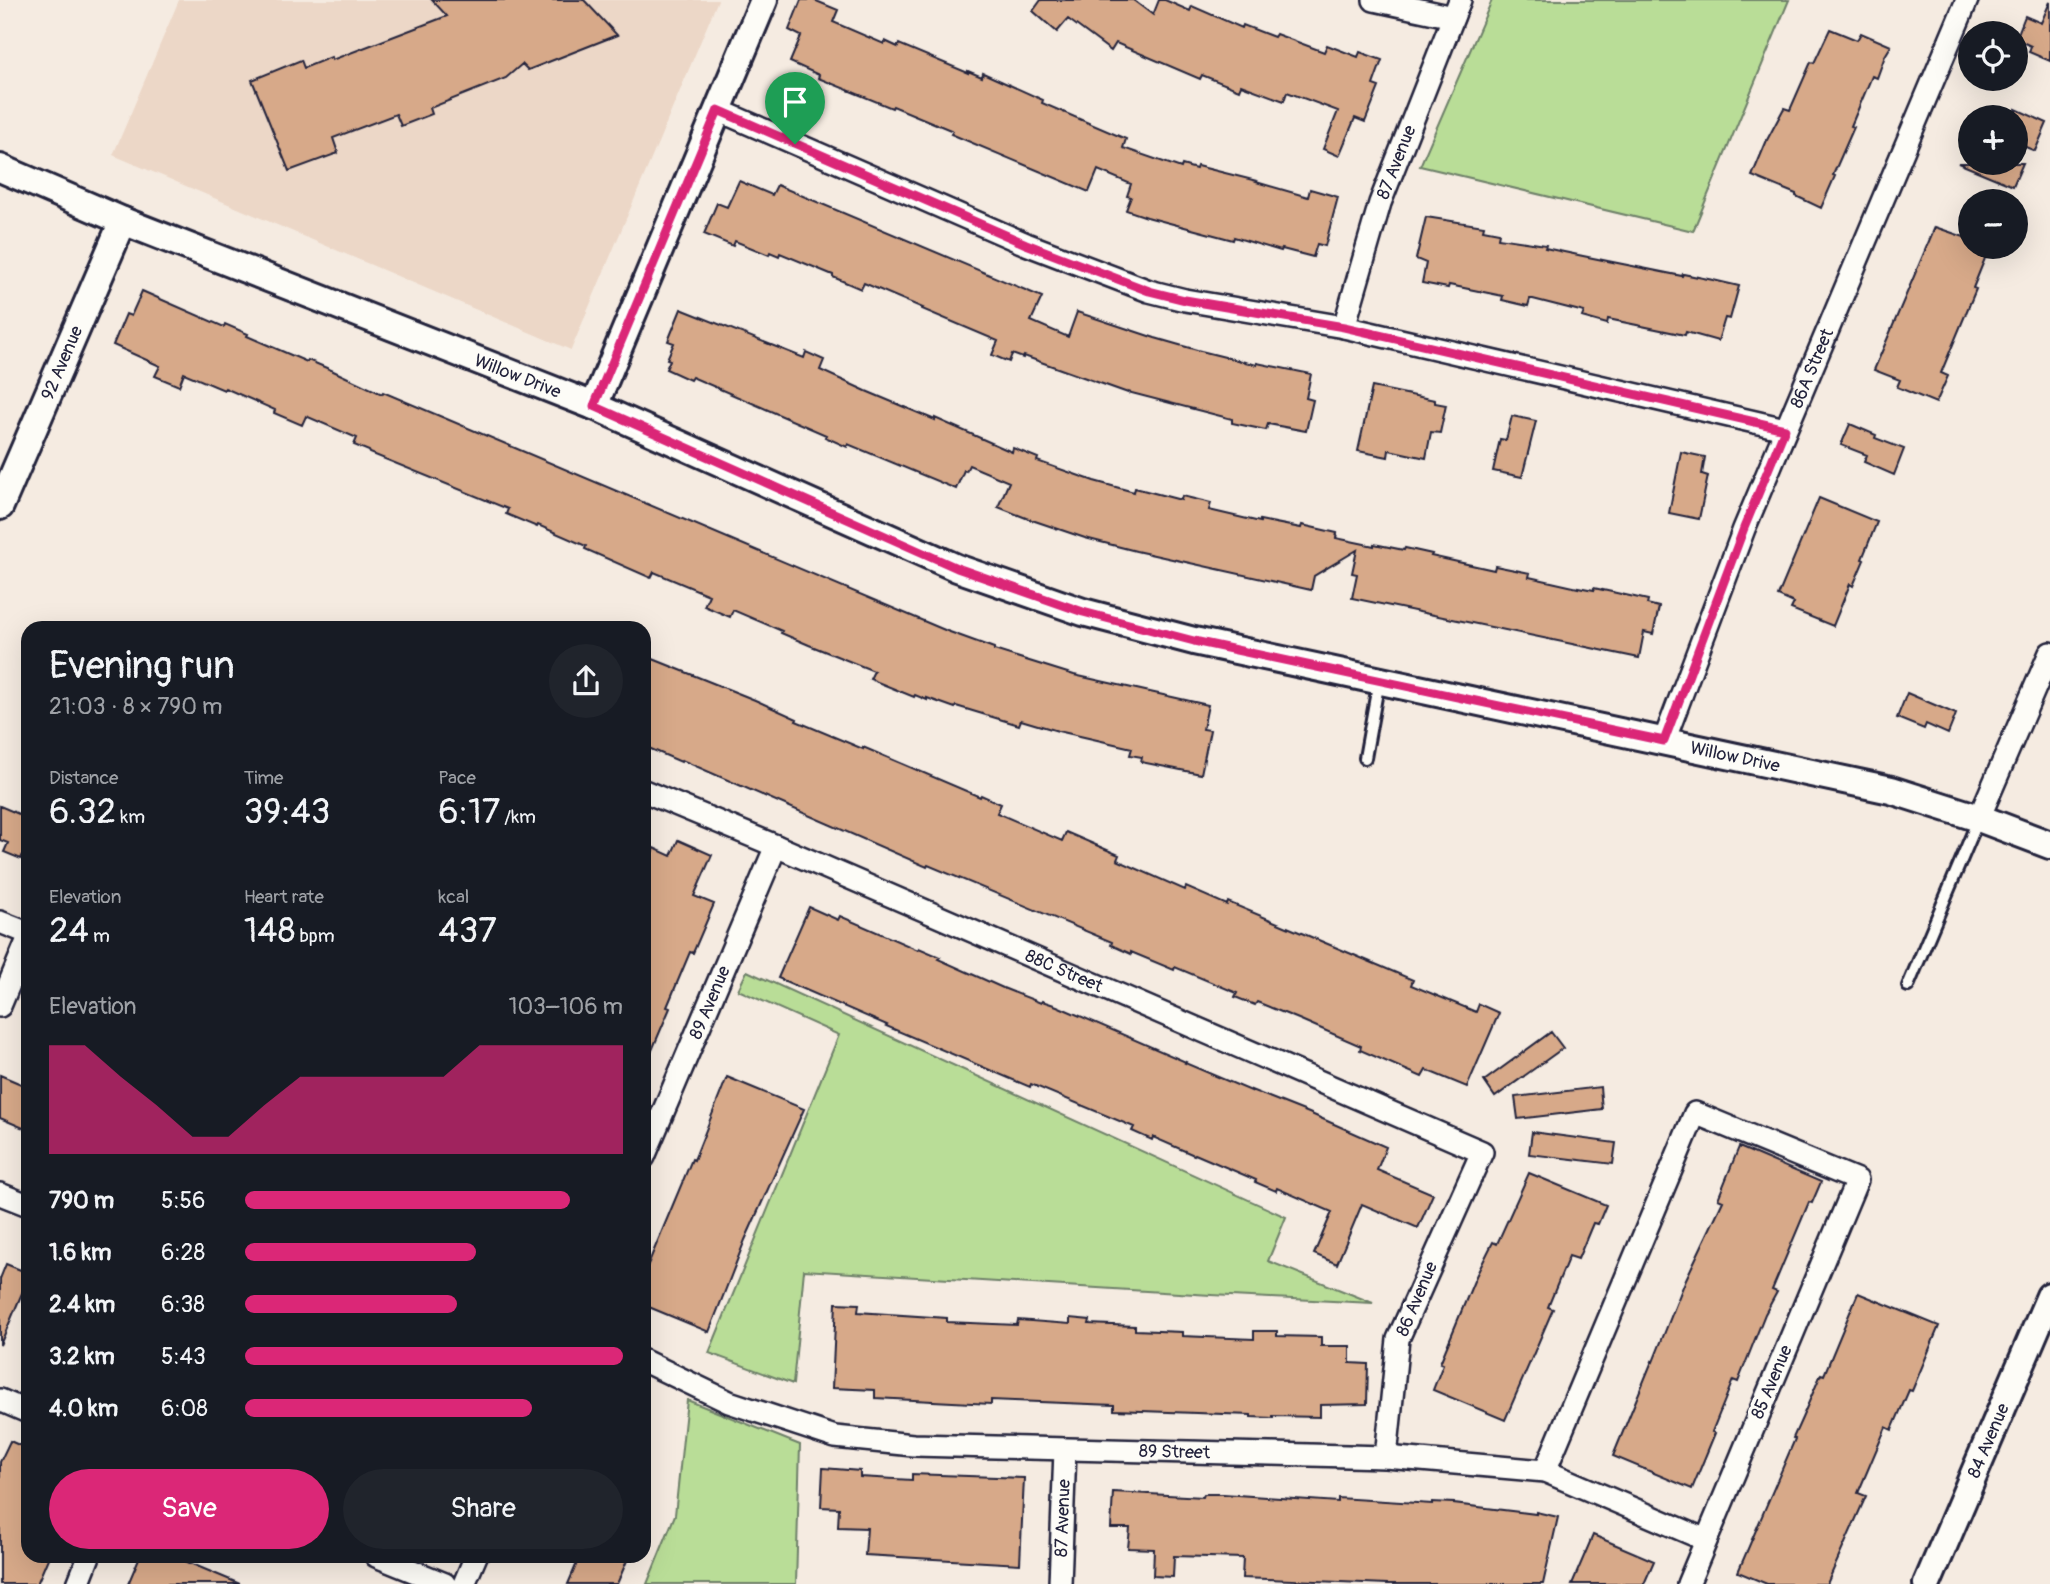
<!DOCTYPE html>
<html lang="en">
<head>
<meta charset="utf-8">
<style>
	body { margin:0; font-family:Pangolin,sans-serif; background:#20242c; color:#f1f3f6; height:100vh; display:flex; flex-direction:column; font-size:26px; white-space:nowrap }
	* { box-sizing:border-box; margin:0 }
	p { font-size:23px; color:#9ea1a6 }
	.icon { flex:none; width:38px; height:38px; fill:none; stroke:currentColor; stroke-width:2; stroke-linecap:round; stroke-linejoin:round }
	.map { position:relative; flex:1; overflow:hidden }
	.panel { position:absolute; left:21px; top:621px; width:630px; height:942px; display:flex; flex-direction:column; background:#171b24; border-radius:21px; box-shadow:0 7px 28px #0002 }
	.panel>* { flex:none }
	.tools { position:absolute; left:1958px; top:21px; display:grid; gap:14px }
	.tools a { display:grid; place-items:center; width:70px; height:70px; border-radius:50%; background:#171b24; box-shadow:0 7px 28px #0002; font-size:35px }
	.pin { position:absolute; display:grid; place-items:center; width:60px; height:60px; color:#fff; margin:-72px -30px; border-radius:50% 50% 50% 0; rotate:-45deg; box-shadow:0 0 7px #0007 }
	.pin .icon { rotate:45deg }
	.round { display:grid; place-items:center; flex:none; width:74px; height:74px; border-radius:37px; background:#20242c }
	.headline { display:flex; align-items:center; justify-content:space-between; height:119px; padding:0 28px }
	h1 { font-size:38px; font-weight:600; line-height:52px }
	.figures { display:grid; grid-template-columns:repeat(3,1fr); gap:10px; height:119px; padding:7px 28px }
	.figures div { display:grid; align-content:center }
	.figures b { font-size:35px; font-weight:600 }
	.figures small { font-size:19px; font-weight:400 }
	.figures p { font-size:19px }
	.chart { height:196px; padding:14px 28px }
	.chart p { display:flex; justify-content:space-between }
	.chart svg { width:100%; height:126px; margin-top:7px; fill:#db2777; opacity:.7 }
	.button { display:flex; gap:14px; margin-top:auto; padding:14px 28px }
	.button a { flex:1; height:80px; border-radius:42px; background:#db2777; color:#fff; font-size:28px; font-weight:600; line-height:80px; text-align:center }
	.button a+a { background:#20242c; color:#f1f3f6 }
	ul { padding:0 28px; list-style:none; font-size:23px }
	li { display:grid; grid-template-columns:112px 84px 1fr; align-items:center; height:52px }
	li i { height:18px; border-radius:9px; background:#db2777 }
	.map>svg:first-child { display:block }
	.built { fill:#ecd7c7 }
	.green { fill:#b9dd97; stroke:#6e8069; stroke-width:2 }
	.building { fill:#d7a989; stroke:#22223b; stroke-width:2 }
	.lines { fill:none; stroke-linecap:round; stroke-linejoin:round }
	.service-casing { stroke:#22223b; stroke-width:16 }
	.minor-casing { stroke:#22223b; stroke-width:26 }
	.tertiary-casing { stroke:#22223b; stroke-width:32 }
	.service { stroke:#fdfcf7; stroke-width:10 }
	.minor { stroke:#fdfcf7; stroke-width:21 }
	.tertiary { stroke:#fdfcf7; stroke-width:26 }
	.route-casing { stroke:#fff; stroke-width:14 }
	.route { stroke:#db2777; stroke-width:9 }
	.labels { text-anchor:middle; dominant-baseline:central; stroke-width:7; stroke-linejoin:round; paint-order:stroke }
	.street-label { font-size:18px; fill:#22223b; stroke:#fdfcf7 }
</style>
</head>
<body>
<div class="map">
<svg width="2050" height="1584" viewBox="0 0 2050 1584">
	<rect width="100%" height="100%" fill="#f5ebe1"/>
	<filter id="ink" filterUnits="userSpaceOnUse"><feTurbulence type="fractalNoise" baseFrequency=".0143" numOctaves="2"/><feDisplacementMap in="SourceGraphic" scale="14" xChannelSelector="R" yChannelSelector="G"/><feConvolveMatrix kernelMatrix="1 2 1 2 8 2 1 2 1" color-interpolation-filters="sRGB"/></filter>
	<g filter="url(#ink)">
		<path class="built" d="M179,0H718L571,350L113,155Z"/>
		<path class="green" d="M1492,0H1789L1693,231L1420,166Z
			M747,971L1286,1217L1268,1261L1373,1303L1211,1295L804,1270L793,1384L709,1353L839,1035L738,990Z
			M687,1400L800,1445L796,1584H647L675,1515Z"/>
		<path class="building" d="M432,0H584L617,35L528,70L522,64L506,78L430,108L432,114L401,126L396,114L333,138L338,153L289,171L252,80L301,60L304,68L331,57L332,60L447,16Z
			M801,0H814L838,10L833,22L884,44L885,41L898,47L899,44L968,73V71L982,77L983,73L1043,100L1042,103L1126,139L1123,148L1181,168L1182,165L1196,169L1197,166L1257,181L1256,182L1308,197L1310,189L1338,197L1325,246L1317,244L1313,257L1282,249L1281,251L1234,237L1233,240L1147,217L1126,210L1131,197L1127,196L1131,184L1098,170L1089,192L951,134L953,131L893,106L892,108L818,78L819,75L790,62L801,36L789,30Z
			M1041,0H1133L1153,15L1159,0H1165L1190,11L1192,6L1242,28L1243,25L1274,37L1276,34L1324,52L1327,45L1358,57L1360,52L1382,60L1373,85L1379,87L1365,122L1355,118L1339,156L1323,149L1338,111L1287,92L1284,101L1241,85L1239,90L1202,75L1200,79L1116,43L1111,51L1068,19L1057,32L1033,11Z
			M2050,2V61L2029,52L2031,46L2016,39L2025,16L2041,23Z
			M1830,29L1857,40L1861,33L1891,46L1885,56L1877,78L1872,76L1851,126L1854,127L1833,175L1835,176L1821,208L1796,196V194L1752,176L1767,140L1784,108L1790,110L1811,62L1814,63Z
			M2016,109L2047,123L2035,151L2016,143Z
			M1958,163H2023L2013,186Z
			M739,181L772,195L777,185L1042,297L1031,321L1068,337L1077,312L1155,338L1197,350L1257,365V363L1311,374L1306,398L1313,400L1306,431L1268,424L1266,430L1232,423V419L1128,392V393L1024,356L1023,358L1012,354L1009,362L992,355L998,341L922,309L923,308L864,283L861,289L833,277V275L780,253L779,256L770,252L769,255L735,241L733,246L704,234L717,203L727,207Z
			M1426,217L1484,226L1483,230L1499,233L1498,238L1546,245L1545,248L1583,256L1682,276L1683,274L1713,280L1739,286L1730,319L1725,318L1718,341L1686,332L1685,335L1608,319L1607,324L1582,317L1584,312L1533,299H1530L1528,306L1502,300L1503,296L1449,285L1448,288L1422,283L1426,263L1416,259Z
			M1935,227L1970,239V247H1987L1984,255L1986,256L1973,288L1976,289L1941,373L1948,376L1936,403L1897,387L1900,380L1874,370Z
			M142,291L224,327L225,324L248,334L247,336L307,362L308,360L329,369L382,394L383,392L947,631L994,648V650L1074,675L1208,705L1203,729L1210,730L1201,774L1141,762L1142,757L1130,755L1132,748L1058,731L1021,720L1019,725L956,706L955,708L927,698V700L915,695L914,697L870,679L874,671L809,645L781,633L782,631L733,610L730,617L704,606L709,595L654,572L651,578L585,549L586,546L538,525L537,527L506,514L508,509L370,453L369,451L354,445L357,438L306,416L302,425L274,413L275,410L225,388L224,390L184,373L179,386L155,376L160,366L113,345L126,314L131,316Z
			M681,309L804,358L806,352L824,360L820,370L866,391L935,420V418L1012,452L1013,448L1038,458L1037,461L1094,481L1134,492L1135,488L1181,500L1182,496L1211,503L1209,510L1260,522V520L1301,528L1302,525L1337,533L1336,538L1374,546V544L1404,550L1405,548L1432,554L1431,556L1494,570L1495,566L1530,573L1529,577L1578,588V587L1594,590V588L1648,600L1647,604L1659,607L1653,634L1644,632L1639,658L1352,598L1357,574L1352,573L1357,550L1314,576L1311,590L1136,551L1085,538L1026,518L998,507L1009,482L969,465L966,471L964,470L956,489L848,444L847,447L825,437L826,435L692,377L690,380L666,369L670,360L667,359L674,343L668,341Z
			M1372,387L1435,400V403L1446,405L1440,433L1431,432L1426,458L1389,450L1388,457L1358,451Z
			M1512,416L1536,421L1522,477L1493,471L1500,439L1506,440Z
			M1850,424L1876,435L1875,438L1904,449L1894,475L1864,462L1867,455L1841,445Z
			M1681,452L1705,457L1702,474L1708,476L1699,519L1669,513Z
			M1819,498L1877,522L1862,559L1864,560L1853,586L1850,584L1833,626L1791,609L1794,603L1778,596Z
			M653,659L755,700L797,719L796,721L863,749V747L980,797L981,795L1001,804L997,813L1062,841L1066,832L1119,855L1117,860L1185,890L1186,887L1227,905L1228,902L1354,955L1413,980L1411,985L1476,1012L1479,1004L1499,1013L1467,1087L1426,1070L1422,1077L1360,1050L1361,1046L1301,1020L1257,1002L1255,1005L1235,997L1237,993L1175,967L1174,970L1131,952V954L1111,945L1112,942L928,865L927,867L682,760L681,762L644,746V679Z
			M1907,693L1956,714L1948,734L1926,724L1924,729L1897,718Z
			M28,801V856L23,854L21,859L4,852L8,843L0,840V806L21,815Z
			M678,840L712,855L694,896L714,904L693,953L690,952L667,1007L670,1008L644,1069V871L654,848L671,856Z
			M809,907L838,920L840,916L918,950L919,948L940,957L938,959L1003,988L1041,1003L1042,1001L1057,1006L1186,1062L1185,1063L1251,1091V1090L1309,1113L1386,1147L1377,1170L1433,1194L1418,1228L1362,1204L1337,1264L1314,1254L1332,1212L1277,1188L1276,1191L1255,1182L1256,1180L1195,1154L1194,1155L1153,1137L1152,1140L1132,1131L1134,1127L1031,1084L1030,1087L886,1026L887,1025L778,978Z
			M1551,1032L1563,1048L1495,1097L1484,1081Z
			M0,1075L28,1087V1130L0,1118Z
			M727,1077L804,1109L745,1240L709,1332L644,1305V1274L692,1159L694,1160Z
			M1600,1087L1602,1109L1518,1119L1515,1097Z
			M1532,1132L1616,1143L1613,1164L1529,1154Z
			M1739,1147L1821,1182L1812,1203L1809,1202L1772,1290L1777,1292L1765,1314L1738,1382L1733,1380L1712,1432L1715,1433L1692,1489L1613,1456L1652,1361L1653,1362L1686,1279L1723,1201L1718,1199Z
			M1529,1173L1606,1205L1598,1224L1593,1223L1578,1259L1569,1256L1548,1307L1553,1309L1505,1420L1433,1390L1443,1364L1440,1363L1476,1276L1493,1242L1497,1244Z
			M6,1264L28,1273V1279L0,1345V1279Z
			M1858,1293L1939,1326L1912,1391L1909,1390L1892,1430L1886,1427L1858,1493L1866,1496L1827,1584H1767L1738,1572L1795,1439L1793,1438L1802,1418L1821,1374L1824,1375Z
			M836,1303L859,1304L858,1312L947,1318V1322L1017,1325L1018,1320L1070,1324V1318L1090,1320L1089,1324L1135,1326V1330L1182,1332V1336L1254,1339V1331H1277V1336L1321,1337V1346H1350V1363L1368,1364L1367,1404L1320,1405V1417L1273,1416V1418L1251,1417V1415L1114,1410V1405L991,1400V1404L875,1398V1390L832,1388Z
			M10,1441L28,1449V1556H49L37,1584H0V1462Z
			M823,1468L860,1471V1477L912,1480V1474L1024,1478L1020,1564L865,1555L867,1528L838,1527L839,1508L821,1507Z
			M1113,1492L1203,1497L1204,1494H1223L1338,1502V1498L1432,1504V1502L1454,1503V1504L1536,1514V1512L1558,1517L1543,1584H1388L1242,1578L1243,1558L1174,1556L1173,1577L1153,1576L1154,1549L1128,1548L1130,1528H1111Z
			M1593,1535L1654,1561L1644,1584H1572Z
			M140,1556H173L240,1584H128Z
			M580,1556H629L617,1584H568Z"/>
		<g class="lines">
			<g class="service-casing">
				<path id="service" d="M1365,758L1379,680
					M1908,986L1979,818"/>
			</g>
			<g class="minor-casing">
				<g id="minor">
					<path d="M1374,0L1453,17"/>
					<path d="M718,110L1026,244L1149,291L1185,300L1344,327L1785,429"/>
					<path id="s1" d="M1344,327L1380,203L1460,0"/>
					<path id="s2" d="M1664,741L1744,529L1967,0"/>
					<path id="s3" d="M644,791L776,846L1482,1152L1398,1339L1386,1457"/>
					<path d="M1979,818L2050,653"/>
					<path d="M0,922L28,933"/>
					<path d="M0,1006L28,939"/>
					<path id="s4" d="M644,1157L776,846"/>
					<path d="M0,1194L28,1205"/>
					<path id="s5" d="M644,1361L729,1402L835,1437L913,1445L1386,1457L1545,1471L1706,1540"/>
					<path d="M0,1400L28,1412"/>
					<path d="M1545,1471L1695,1113L1857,1180L1688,1584"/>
					<path d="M376,1556L445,1584"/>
					<path d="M78,1584L89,1556"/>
					<path d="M464,1584L476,1556"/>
					<path id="s6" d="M1060,1584L1065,1450"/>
				</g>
			</g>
			<g class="tertiary-casing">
				<g id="tertiary">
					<path id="s7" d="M0,168L123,221L594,406L957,568L1083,612L1194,641L1891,790L1979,818L2050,845"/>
					<path d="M594,406L764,0"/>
					<path id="s8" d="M0,506L123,221"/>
					<path id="s9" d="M1927,1584L2050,1296"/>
				</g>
			</g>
			<use href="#service" class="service"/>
			<use href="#minor" class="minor"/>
			<use href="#tertiary" class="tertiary"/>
		</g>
	</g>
	<g class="lines" filter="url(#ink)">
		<g class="route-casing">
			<path id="route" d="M718,110L1026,244L1149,291L1185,300L1344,327L1785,429L1744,528L1664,741L1194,641L1083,612L957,568L594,406Z"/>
		</g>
		<use href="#route" class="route"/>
	</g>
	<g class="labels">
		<g class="street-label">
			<text stroke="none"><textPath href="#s1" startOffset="173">87 Avenue</textPath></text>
			<text stroke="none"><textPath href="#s8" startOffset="156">92 Avenue</textPath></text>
			<text stroke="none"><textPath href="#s2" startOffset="401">86A Street</textPath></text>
			<text stroke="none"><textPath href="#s7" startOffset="558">Willow Drive</textPath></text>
			<text stroke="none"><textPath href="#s7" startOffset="1839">Willow Drive</textPath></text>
			<text stroke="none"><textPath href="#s3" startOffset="457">88C Street</textPath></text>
			<text stroke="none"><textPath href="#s4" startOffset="168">89 Avenue</textPath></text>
			<text transform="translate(1417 1299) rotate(-67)">86 Avenue</text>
			<text transform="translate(1772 1382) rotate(-67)">85 Avenue</text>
			<text stroke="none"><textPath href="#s9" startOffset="156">84 Avenue</textPath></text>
			<text stroke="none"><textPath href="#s5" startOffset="546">89 Street</textPath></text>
			<text stroke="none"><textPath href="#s6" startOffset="66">87 Avenue</textPath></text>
		</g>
	</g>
</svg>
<div class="tools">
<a><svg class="icon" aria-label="locate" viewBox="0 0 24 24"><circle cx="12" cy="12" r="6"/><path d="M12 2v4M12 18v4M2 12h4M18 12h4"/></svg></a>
<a>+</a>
<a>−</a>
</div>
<div class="pin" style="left:795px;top:144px;background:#1e9e55"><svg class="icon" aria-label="arrive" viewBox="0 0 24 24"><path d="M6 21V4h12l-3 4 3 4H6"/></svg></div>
<section class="panel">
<div class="headline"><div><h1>Evening run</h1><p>21:03 · 8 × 790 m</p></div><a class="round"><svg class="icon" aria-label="share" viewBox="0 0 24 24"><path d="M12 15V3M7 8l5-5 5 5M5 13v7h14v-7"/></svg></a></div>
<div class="figures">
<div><p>Distance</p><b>6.32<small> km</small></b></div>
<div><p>Time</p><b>39:43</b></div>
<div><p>Pace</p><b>6:17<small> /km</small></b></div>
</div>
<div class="figures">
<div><p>Elevation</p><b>24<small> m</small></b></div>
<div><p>Heart rate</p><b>148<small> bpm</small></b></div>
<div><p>kcal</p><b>437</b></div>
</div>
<div class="chart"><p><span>Elevation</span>103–106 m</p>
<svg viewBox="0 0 160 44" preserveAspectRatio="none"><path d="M0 44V6L10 6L20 17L30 27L40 38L50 38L60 27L70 17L80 17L90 17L100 17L110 17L120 6L130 6L140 6L150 6L160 6V44z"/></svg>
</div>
<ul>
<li><b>790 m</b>5:56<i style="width:86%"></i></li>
<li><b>1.6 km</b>6:28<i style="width:61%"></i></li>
<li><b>2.4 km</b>6:38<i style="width:56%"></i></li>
<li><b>3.2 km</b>5:43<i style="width:100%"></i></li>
<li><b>4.0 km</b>6:08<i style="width:76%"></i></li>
</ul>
<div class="button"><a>Save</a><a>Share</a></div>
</section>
</div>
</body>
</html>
